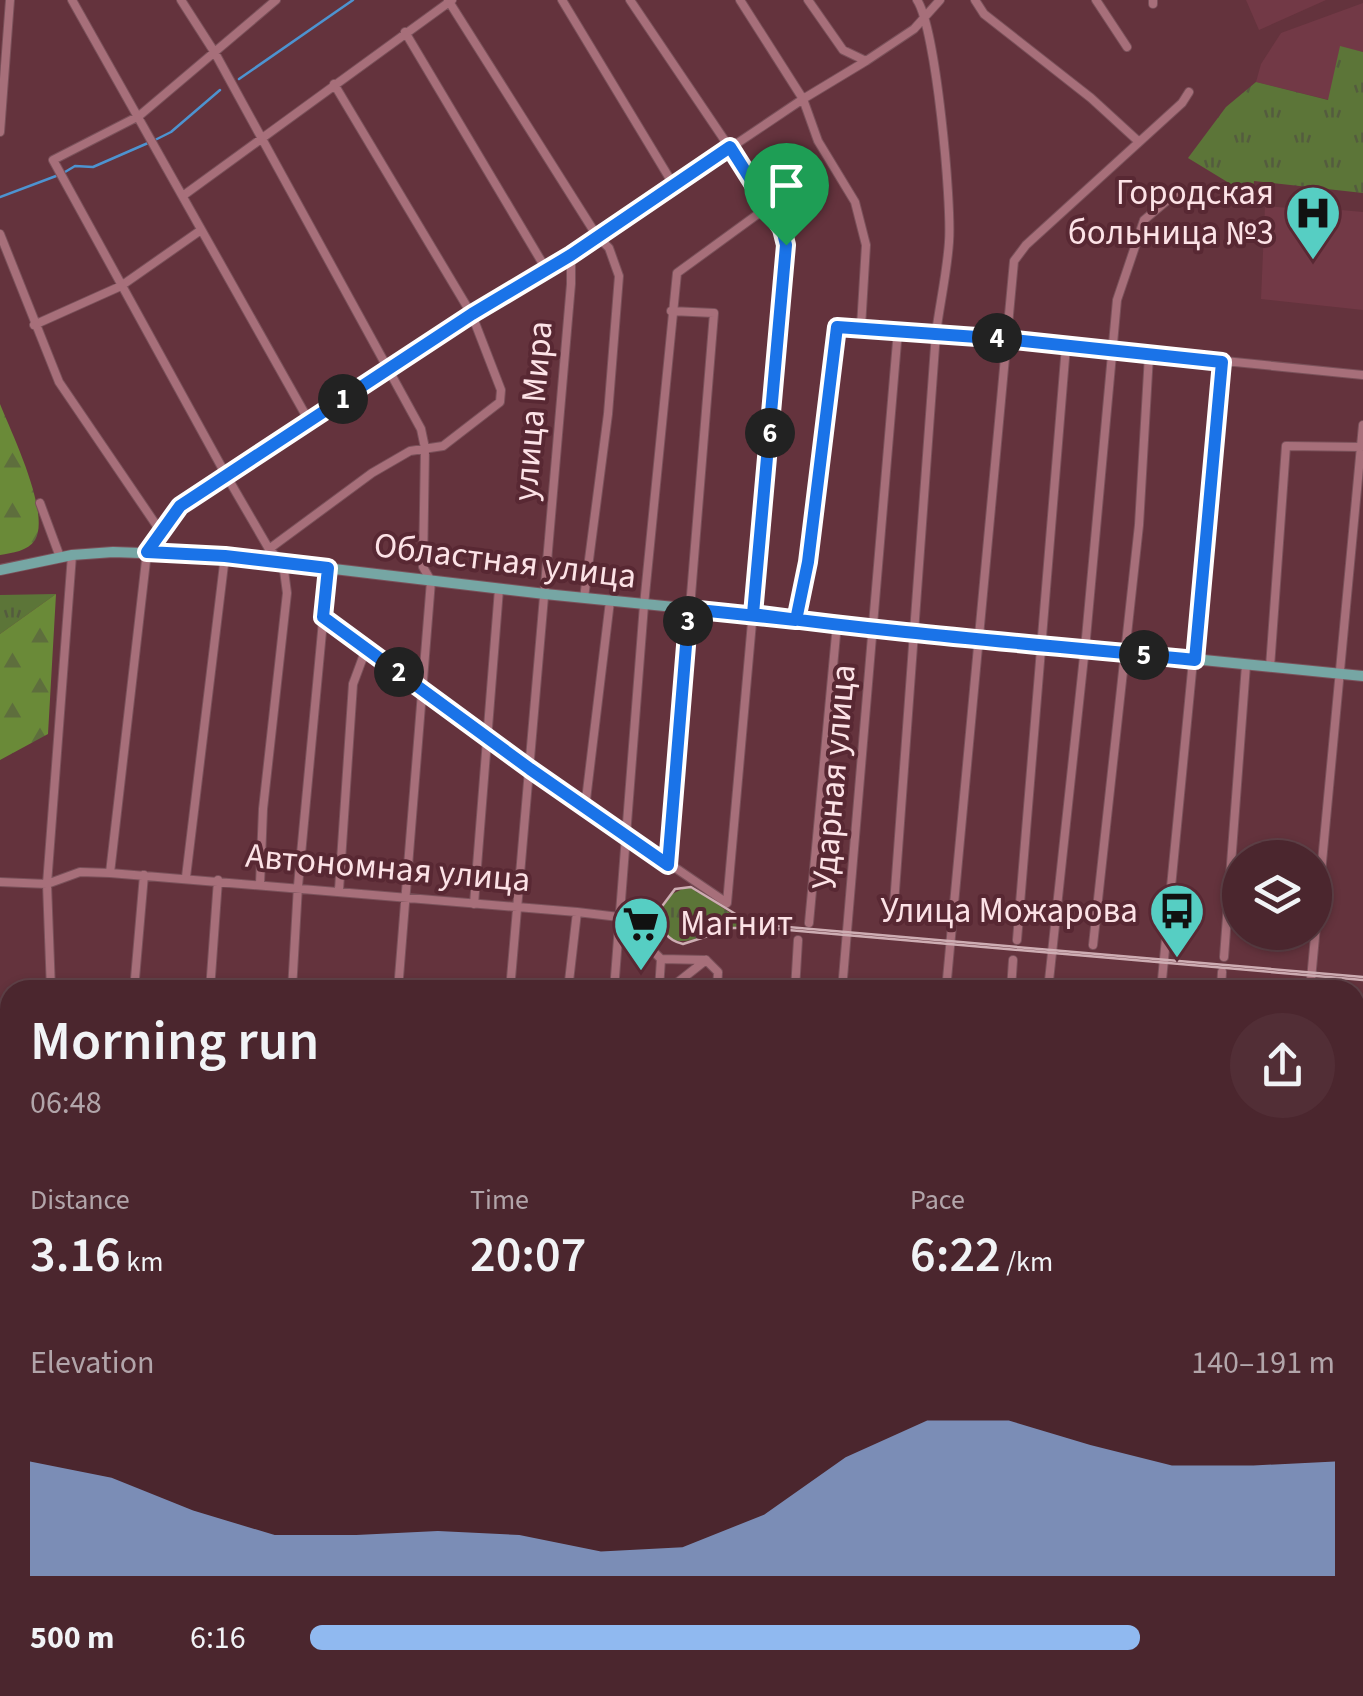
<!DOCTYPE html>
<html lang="en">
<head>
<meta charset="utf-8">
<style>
	body { margin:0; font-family:"Source Sans 3",sans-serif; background:#522e36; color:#f1f3f6; height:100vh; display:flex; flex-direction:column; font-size:38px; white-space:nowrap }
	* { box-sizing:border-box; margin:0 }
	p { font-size:32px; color:#b2a5aa }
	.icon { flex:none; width:55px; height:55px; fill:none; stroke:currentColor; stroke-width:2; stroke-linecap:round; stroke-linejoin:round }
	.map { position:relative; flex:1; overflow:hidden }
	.details { position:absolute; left:0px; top:980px; width:1365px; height:718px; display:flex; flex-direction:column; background:#4b262e; border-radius:30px 30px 0 0; box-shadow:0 2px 8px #0004,0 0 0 2px #62434a }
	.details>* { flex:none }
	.tools { position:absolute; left:1222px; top:840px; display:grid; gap:20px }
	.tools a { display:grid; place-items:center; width:110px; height:110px; border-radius:50%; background:#4b262e; box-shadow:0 2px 8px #0004,0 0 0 2px #62434a; font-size:50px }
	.pin { position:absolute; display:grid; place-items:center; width:85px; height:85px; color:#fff; margin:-102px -42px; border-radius:50% 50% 50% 0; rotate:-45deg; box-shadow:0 0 10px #0007 }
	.pin .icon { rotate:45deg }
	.km { position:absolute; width:50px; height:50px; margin:-25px; border-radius:50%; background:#222; color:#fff; font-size:28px; line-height:50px; text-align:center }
	.round { display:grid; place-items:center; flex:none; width:105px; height:105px; border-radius:52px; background:#522e36 }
	.overview { display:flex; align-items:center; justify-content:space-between; height:170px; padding:0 30px }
	h1 { font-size:55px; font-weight:600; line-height:75px }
	.metrics { display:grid; grid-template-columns:repeat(3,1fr); gap:15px; height:170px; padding:10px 30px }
	.metrics div { display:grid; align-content:center }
	.metrics b { font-size:50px; font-weight:600 }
	.metrics small { font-size:28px; font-weight:400 }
	.metrics p { font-size:28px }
	.chart { height:280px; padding:20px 30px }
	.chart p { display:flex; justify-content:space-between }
	.chart svg { width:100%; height:180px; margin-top:10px; fill:#90b9f0; opacity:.7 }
	ul { padding:0 30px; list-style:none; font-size:32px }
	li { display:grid; grid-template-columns:160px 120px 1fr; align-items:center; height:75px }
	li i { height:25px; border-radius:12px; background:#90b9f0 }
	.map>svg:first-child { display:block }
	.built { fill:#723946 }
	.grass { fill:url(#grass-tufts) }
	.forest { fill:url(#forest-firs) }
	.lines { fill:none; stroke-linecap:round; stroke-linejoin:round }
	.stream { stroke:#4d93d0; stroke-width:2.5 }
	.minor-casing { stroke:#7a515a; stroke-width:10 }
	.major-casing { stroke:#7a515a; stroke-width:12 }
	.minor { stroke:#a76f7a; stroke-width:8 }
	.major { stroke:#76a6a4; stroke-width:10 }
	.tram { stroke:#ceadb3; stroke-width:2.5 }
	.route-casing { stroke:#fff; stroke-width:20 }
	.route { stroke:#1a73e8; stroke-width:12 }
	.labels { text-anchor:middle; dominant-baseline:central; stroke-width:8; stroke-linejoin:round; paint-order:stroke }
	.poi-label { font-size:35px; fill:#fce2e6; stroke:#582833; text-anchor:end }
	.street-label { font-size:35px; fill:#fce2e6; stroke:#582833 }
</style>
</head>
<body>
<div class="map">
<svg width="1363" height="1696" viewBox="0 0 1363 1696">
	<defs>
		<pattern id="grass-tufts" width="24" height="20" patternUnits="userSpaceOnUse" patternTransform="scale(2.5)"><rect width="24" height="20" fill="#5c7538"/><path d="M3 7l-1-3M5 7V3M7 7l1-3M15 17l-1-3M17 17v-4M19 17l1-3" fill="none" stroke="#545c3e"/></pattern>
		<pattern id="forest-firs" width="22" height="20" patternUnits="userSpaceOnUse" patternTransform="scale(2.5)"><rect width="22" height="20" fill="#6a8a38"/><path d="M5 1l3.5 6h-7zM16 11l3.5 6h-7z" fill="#5e6e3d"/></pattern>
	</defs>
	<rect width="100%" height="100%" fill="#64333d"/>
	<path class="built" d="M1246,0H1326L1259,30Z
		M1363,3V52L1340,47L1329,100L1256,82L1261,64L1281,33Z
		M1265,206L1304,209V223L1339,225L1341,210L1363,212V310L1261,299Z"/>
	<path class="grass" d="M1340,46L1363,52V193L1254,181L1252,197L1188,158L1226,107L1256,82L1328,100Z
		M56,594L0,634V595Z
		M687,887L696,890L748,925C740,926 732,927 724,929C696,938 660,959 662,908L672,894Z"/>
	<path class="forest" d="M0,404C11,432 51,513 35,540C28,551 12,553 0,555Z
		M56,594L48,734L0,760V634Z
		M91,1688H957V1696H82Z"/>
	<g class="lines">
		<path class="stream" d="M239,79L353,0
			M155,140L171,132L220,90
			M65,172L75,166L93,167L148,143
			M0,197L56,176"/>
		<g class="minor-casing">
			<path id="minor" d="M72,0L309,421
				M181,0L215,53L421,429L425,448L423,567L431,581L398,990
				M448,0L597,236L609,248L619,276L608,414L584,598
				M562,0L673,184
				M740,0L803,99L818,141L855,202L866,245L861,327
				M808,0L843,50L866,61
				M975,0L984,14L1091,98L1138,141
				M1096,0L1127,47
				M1153,0V4
				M405,32L546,269
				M0,132L10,0
				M184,195L452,0
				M0,234L59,382L161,532
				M34,325L121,286L201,230
				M40,503L60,557
				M269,549L372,473L410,451L443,446L500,402L501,390L472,315L334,84
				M323,617L530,769L727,903L786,240L769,206L630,0
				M796,620L808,562L837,327L1005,339L1363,375
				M1270,667L1286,446L1361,447
				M585,808L610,601
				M669,865L714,313L671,311
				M110,873L147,552L180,506L472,315L571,255L803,99L866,61L914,29L940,0
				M186,877L225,556
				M0,882L47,884L80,872L110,873L577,912L619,917L661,959L706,960
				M260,884L263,809L287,593L283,563L269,549L226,475L53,160L139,116L276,0
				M339,890L353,684L366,649
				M474,904L499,589
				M893,918L936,333C940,303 947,272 949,242C952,203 936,28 917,0
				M809,923L837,624
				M1017,940L1066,346
				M1093,945L1139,525L1149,355
				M1224,957L1246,665
				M706,960L718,972L717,990
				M51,990L47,884L72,555
				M134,990L144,875
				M210,990L218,880
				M292,990L298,886L328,568
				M510,990L571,284V255
				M568,990L577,912
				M614,990L644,605L677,273L769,206
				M659,990L661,959
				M668,990L706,960
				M795,990L798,940
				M842,990L898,330
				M946,990L1014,261L1026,245L1182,103L1189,92
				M1011,990L1013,960
				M1048,990L1086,638L1117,300L1144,220L1175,194
				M1161,990L1222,362
				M1221,990L1222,972
				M1310,990L1363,425
				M1355,1222L1363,1221
				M1355,1278L1363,1279
				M1355,1351L1363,1352
				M0,1439L10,1465
				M0,1561L10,1552
				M1355,1577L1363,1578
				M0,1627L2,1630L10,1623
				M46,1688L51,1693L48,1696
				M965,1688L966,1696
				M1032,1696V1688
				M1100,1696V1688
				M1175,1696V1688
				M1248,1696L1249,1688
				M1320,1696L1321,1688"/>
		</g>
		<g class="major-casing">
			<path id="major" d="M0,570L72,555L113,552L225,556L545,594L1363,676"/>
		</g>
		<use href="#minor" class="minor"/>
		<use href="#major" class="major"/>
		<path class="tram" d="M1363,977L752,924L691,887L675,889L660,909C659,926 665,940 683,944L733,928H765L1363,980"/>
	</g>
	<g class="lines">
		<g class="route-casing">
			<path id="route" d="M786,245L782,229L730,147L571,255L472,314L180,506L147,552L225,556L328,568L323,617L530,769L668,865L689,609L796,620L808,562L837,327L1005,339L1222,362L1195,660C1048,645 900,634 753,614L786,245"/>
		</g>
		<use href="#route" class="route"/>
	</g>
	<defs>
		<g id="hospital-pin" transform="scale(2.875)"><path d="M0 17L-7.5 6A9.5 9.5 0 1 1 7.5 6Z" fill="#56cec3" stroke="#582833"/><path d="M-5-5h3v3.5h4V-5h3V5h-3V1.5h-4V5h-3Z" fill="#111"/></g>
		<g id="bus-pin" transform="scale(2.875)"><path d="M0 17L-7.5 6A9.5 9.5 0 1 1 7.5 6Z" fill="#56cec3" stroke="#582833"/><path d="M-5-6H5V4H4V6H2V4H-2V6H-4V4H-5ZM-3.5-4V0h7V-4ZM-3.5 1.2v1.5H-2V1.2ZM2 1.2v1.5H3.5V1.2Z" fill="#111"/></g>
		<g id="supermarket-pin" transform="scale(2.875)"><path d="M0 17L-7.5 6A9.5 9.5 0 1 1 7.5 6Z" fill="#56cec3" stroke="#582833"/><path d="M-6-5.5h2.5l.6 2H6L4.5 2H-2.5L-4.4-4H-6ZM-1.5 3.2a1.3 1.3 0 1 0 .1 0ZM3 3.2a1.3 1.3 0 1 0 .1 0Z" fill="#111"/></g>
	</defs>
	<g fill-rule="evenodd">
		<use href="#hospital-pin" x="1313" y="213"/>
		<use href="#bus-pin" x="1177" y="911"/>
		<use href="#supermarket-pin" x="641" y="924"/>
	</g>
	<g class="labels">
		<g class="poi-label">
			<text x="1274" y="193">Городская<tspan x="1274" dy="40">больница №3</tspan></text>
			<text x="1138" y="911">Улица Можарова</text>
			<text x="680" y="924" text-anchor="start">Магнит</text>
		</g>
		<g class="street-label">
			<text transform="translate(533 411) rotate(-85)">улица Мира</text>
			<text transform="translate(505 561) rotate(7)">Областная улица</text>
			<text transform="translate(834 777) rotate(-85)">Ударная улица</text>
			<text transform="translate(388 868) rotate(5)">Автономная улица</text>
		</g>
	</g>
</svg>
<div class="tools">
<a><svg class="icon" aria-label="layers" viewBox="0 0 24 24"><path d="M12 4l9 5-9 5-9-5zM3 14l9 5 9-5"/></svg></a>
</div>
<div class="pin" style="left:786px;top:245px;background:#1e9e55"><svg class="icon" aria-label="arrive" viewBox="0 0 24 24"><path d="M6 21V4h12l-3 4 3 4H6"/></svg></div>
<b class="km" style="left:343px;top:399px">1</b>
<b class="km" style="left:399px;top:672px">2</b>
<b class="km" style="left:688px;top:621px">3</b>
<b class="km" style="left:997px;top:338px">4</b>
<b class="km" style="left:1144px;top:655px">5</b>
<b class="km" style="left:770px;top:433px">6</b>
<section class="details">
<div class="overview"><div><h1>Morning run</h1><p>06:48</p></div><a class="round"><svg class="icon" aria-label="share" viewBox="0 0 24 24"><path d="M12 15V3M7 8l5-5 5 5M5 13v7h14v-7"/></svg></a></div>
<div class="metrics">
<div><p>Distance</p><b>3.16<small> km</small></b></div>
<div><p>Time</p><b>20:07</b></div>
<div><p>Pace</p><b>6:22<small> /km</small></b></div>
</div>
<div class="chart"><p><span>Elevation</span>140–191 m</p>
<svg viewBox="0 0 160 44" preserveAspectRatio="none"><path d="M0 44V16L10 20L20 28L30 34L40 34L50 33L60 34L70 38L80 37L90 29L100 15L110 6L120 6L130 12L140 17L150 17L160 16V44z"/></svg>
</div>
<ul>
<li><b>500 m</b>6:16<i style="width:81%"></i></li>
</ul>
</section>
</div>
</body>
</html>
